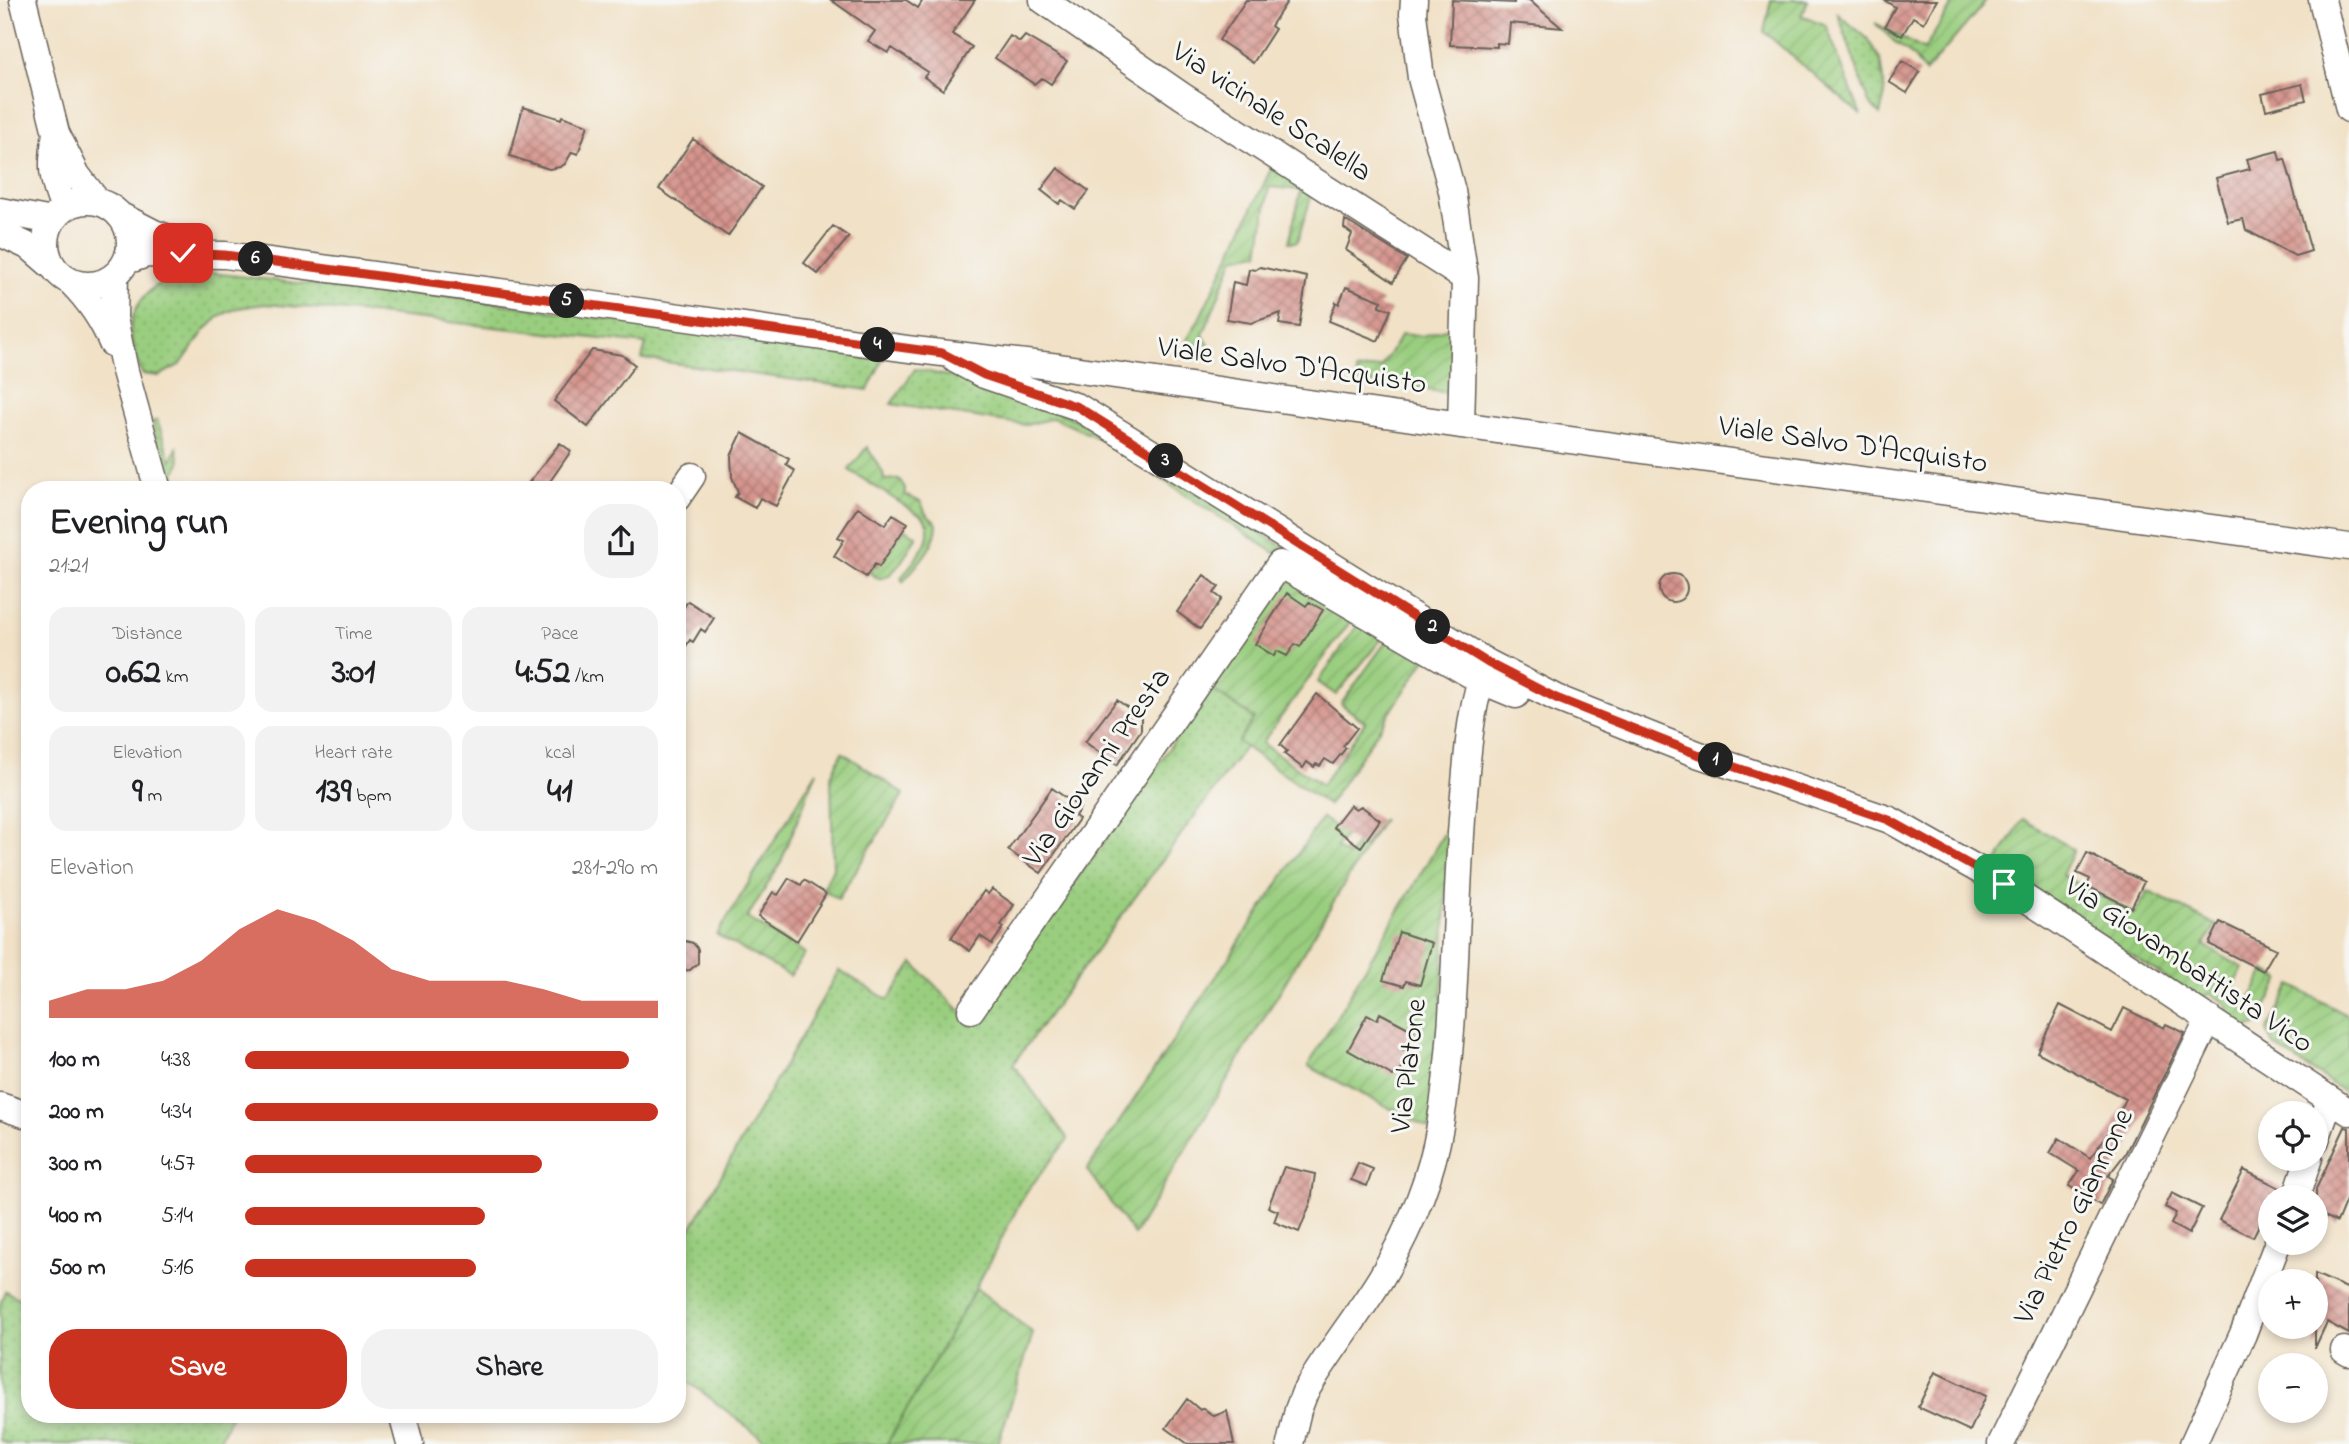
<!DOCTYPE html>
<html lang="en">
<head>
<meta charset="utf-8">
<style>
	body { margin:0; font-family:"Indie Flower",sans-serif; background:#f2f2f2; color:#202124; height:100vh; display:flex; flex-direction:column; font-size:26px; white-space:nowrap }
	* { box-sizing:border-box; margin:0 }
	p { font-size:23px; color:#757577 }
	.icon { flex:none; width:38px; height:38px; fill:none; stroke:currentColor; stroke-width:2; stroke-linecap:round; stroke-linejoin:round }
	.map { position:relative; flex:1; overflow:hidden }
	.panel { position:absolute; left:21px; top:481px; width:665px; height:942px; display:flex; flex-direction:column; background:#fff; border-radius:28px; box-shadow:0 4px 10px #0003 }
	.panel>* { flex:none }
	.buttons { position:absolute; left:2258px; top:1101px; display:grid; gap:14px }
	.buttons a { display:grid; place-items:center; width:70px; height:70px; border-radius:50%; background:#fff; box-shadow:0 4px 10px #0003; font-size:35px }
	.pin { position:absolute; display:grid; place-items:center; width:60px; height:60px; color:#fff; margin:-30px; border-radius:14px; box-shadow:0 4px 10px #0006 }
	.km { position:absolute; width:35px; height:35px; margin:-18px; border-radius:50%; background:#222; color:#fff; font-size:19px; line-height:35px; text-align:center }
	.round { display:grid; place-items:center; flex:none; width:74px; height:74px; border-radius:28px; background:#f2f2f2 }
	.head { display:flex; align-items:center; justify-content:space-between; height:119px; padding:0 28px }
	h1 { font-size:38px; font-weight:700; line-height:52px }
	.figures { display:grid; grid-template-columns:repeat(3,1fr); gap:10px; height:119px; padding:7px 28px }
	.figures div { display:grid; align-content:center; border-radius:18px; background:#f2f2f2; text-align:center }
	.figures b { font-size:35px; font-weight:700 }
	.figures small { font-size:19px; font-weight:400 }
	.figures p { font-size:19px }
	.chart { height:196px; padding:14px 28px }
	.chart p { display:flex; justify-content:space-between }
	.chart svg { width:100%; height:126px; margin-top:7px; fill:#c8321e; opacity:.7 }
	.button { display:flex; gap:14px; margin-top:auto; padding:14px 28px }
	.button a { flex:1; height:80px; border-radius:28px; background:#c8321e; color:#fff; font-size:28px; font-weight:700; line-height:80px; text-align:center }
	.button a+a { background:#f2f2f2; color:#202124 }
	ul { padding:0 28px; list-style:none; font-size:23px }
	li { display:grid; grid-template-columns:112px 84px 1fr; align-items:center; height:52px }
	li i { height:18px; border-radius:9px; background:#c8321e }
	.map>svg:first-child { display:block }
	.grass { fill:url(#grass-dots); stroke:#5b754e; stroke-width:2 }
	.garden { fill:url(#garden-furrows); stroke:#5b754e; stroke-width:2 }
	.building { fill:url(#building-cross-hatch) }
	.lines { fill:none; stroke-linecap:round; stroke-linejoin:round }
	.minor-casing { stroke:#676158; stroke-width:29 }
	.minor { stroke:#fff; stroke-width:26 }
	.route-casing { stroke:#fff; stroke-width:14 }
	.route { stroke:#c8321e; stroke-width:9 }
	.labels { text-anchor:middle; dominant-baseline:central; stroke-width:6; stroke-linejoin:round; paint-order:stroke }
	.street-label { font-size:30px; fill:#1c1c1c; stroke:#f6f6f2 }
</style>
</head>
<body>
<div class="map">
<svg width="2349" height="1444" viewBox="0 0 2349 1444">
	<defs>
		<pattern id="grass-dots" width="8" height="8" patternUnits="userSpaceOnUse" patternTransform="scale(1.75)"><rect width="8" height="8" fill="#9ace7f"/><path d="M2 2h.1M6 6h.1" fill="none" stroke="#84b06d" stroke-width="1.8" stroke-linecap="round"/></pattern>
		<pattern id="garden-furrows" width="10" height="10" patternUnits="userSpaceOnUse" patternTransform="scale(1.75)"><rect width="10" height="10" fill="#9ace7f"/><path d="M-1 1l2-2M0 10L10 0M9 11l2-2" fill="none" stroke="#84b06d"/></pattern>
		<pattern id="building-cross-hatch" width="8" height="8" patternUnits="userSpaceOnUse" patternTransform="scale(1.75)"><rect width="8" height="8" fill="#d6958e"/><path d="M0 0l8 8M0 8l8-8" fill="none" stroke="#ad7973"/></pattern>
	</defs>
	<rect width="100%" height="100%" fill="#f6f6f2"/>
	<filter id="ink" filterUnits="userSpaceOnUse"><feTurbulence type="fractalNoise" baseFrequency=".0143" numOctaves="2"/><feDisplacementMap in="SourceGraphic" scale="14" xChannelSelector="R" yChannelSelector="G"/><feConvolveMatrix kernelMatrix="1 2 1 2 8 2 1 2 1" color-interpolation-filters="sRGB"/></filter>
	<filter id="wash" filterUnits="userSpaceOnUse"><feTurbulence type="fractalNoise" baseFrequency=".00686" numOctaves="4" result="noise"/><feDisplacementMap in="SourceGraphic" scale="28" xChannelSelector="R" yChannelSelector="G"/><feGaussianBlur stdDeviation="1.57" result="paint"/><feColorMatrix in="noise" values="0 0 0 0 0 0 0 0 0 0 0 0 0 0 0 0 0 1.4 0 .05"/><feComposite in="paint" operator="in"/></filter>
	<g filter="url(#wash)">
		<rect width="100%" height="100%" fill="#f1e1c6"/>
		<path class="grass" d="M1838,14L1868,39L1880,59L1885,94L1880,115L1869,103Z
			M204,272L383,293L407,290L883,359L868,390L642,359L646,344L369,313L265,304L238,308L221,315L205,330L181,364L159,376L142,374C138,362 133,349 131,337C127,311 149,286 171,277C180,273 194,273 204,272Z
			M915,369L980,383L1060,412L1097,431L1306,561L1295,566L1098,438L1054,418L1026,425L891,404Z
			M157,420L171,461L177,448L180,462L170,486L152,422Z
			M1210,688L1262,724L1013,1064L1068,1139L1024,1195L976,1288L887,1444H770L677,1373V1253L839,970L888,1000L913,963L973,1024L1133,801Z
			M5,1291L30,1304V1414H232L218,1444H8L0,1440V1305Z"/>
		<path class="garden" d="M1771,0H1808L1801,15L1826,25L1861,115L1764,32Z
			M1955,0H1987L1925,73L1913,56L1896,43L1875,23L1924,50Z
			M1273,165L1314,188L1297,242H1289L1301,190L1269,187L1259,253L1234,258L1203,335L1218,361L1201,357L1186,342L1200,317Z
			M1455,326L1451,393L1359,382L1356,371L1381,367L1402,334L1422,336Z
			M867,447L883,473L884,480L899,479L905,488V495L921,502L926,514L937,524C937,546 916,565 903,582L901,578C913,560 938,539 924,518L849,470Z
			M904,528L917,536C910,546 894,581 879,578C875,578 872,574 869,572L875,564L878,566Z
			M1287,578L1352,619L1262,743L1322,785L1365,722L1341,704L1388,639L1428,656L1328,805L1238,742L1254,718L1210,688Z
			M1359,623L1384,636L1336,695L1318,682Z
			M842,752L904,794L838,899L823,889L833,868L831,776Z
			M817,771L780,864L747,918L805,953L790,976L717,935Z
			M1322,818L1346,834L1336,848L1348,856L1357,843L1364,847L1383,819L1134,1235L1087,1170Z
			M2023,819L2074,850L2062,875L2135,914L2148,891L2216,925L2204,945L2243,968L2233,989L2250,999L2265,971L2281,979L2256,1025L2245,1029L2225,1017L2227,1004L2210,994L2197,998L1994,867Z
			M1449,825L1441,1025L1430,1129L1308,1066Z
			M2291,985L2349,1016V1095L2273,1045L2267,1031Z
			M976,1288L1033,1333L998,1444H887Z"/>
		<g id="blocks">
			<path class="building" d="M831,0H906L918,8L923,0H975L952,34L972,47L943,90L924,77L928,72L892,48L888,53L868,41L875,31Z
				M1246,0H1288L1271,26L1275,29L1253,63L1219,40Z
				M1452,0L1514,3V0H1529L1562,28L1510,23L1508,44L1497,43V47L1450,45Z
				M1884,0H1937L1924,23L1913,17L1902,36L1885,26L1895,7Z
				M1010,36L1020,42L1025,36L1067,61L1051,84L1042,78L1034,84L995,58Z
				M1902,61L1920,72L1907,93L1889,82Z
				M2302,84L2306,100L2266,110L2262,94Z
				M523,107L561,119L562,116L588,125L578,154L572,152L565,164L560,167L549,169L510,156Z
				M693,139L762,187L728,236L659,189Z
				M2278,151L2280,160L2285,159L2311,251L2295,256L2246,230L2243,219L2228,222L2216,178L2250,169L2247,159Z
				M1058,168L1089,191L1075,209L1062,200L1059,204L1041,190Z
				M1345,220L1407,259L1393,282L1346,250L1352,234L1344,228Z
				M833,226L849,237L818,274L804,263Z
				M1260,267L1307,277L1299,327L1279,324L1281,313L1251,323L1227,319L1233,282L1246,285L1249,269L1255,270Z
				M1346,287L1382,301L1379,306L1391,310L1378,341L1329,321L1336,302L1339,304Z
				M592,350L622,355L635,365L588,427L554,401Z
				M742,433L789,459L786,465L795,471L776,506L760,498L755,508L735,497L738,492L732,477L731,456Z
				M560,443L571,451L544,490H523Z
				M858,507L885,525L893,514L908,523L879,567L875,564L866,577L834,556L844,540L838,537Z
				M1659 588a14 14 0 1 1 28 0a14 14 0 1 1-28 0Z
				M1204,575L1219,587L1214,593L1222,599L1200,629L1177,612Z
				M1287,593L1306,606L1309,602L1323,610L1300,647L1295,644L1287,656L1277,651L1274,656L1255,644Z
				M688,601L714,618L705,632L701,629L693,642L690,640L677,660V617Z
				M1317,694L1357,728L1343,746L1346,748L1333,764L1325,759L1320,766L1316,764L1314,767L1307,762L1303,768L1284,754L1287,751L1280,745Z
				M1117,700L1141,717V730L1117,765L1085,742Z
				M1052,788L1080,808L1075,816L1079,819L1041,873L1008,850Z
				M1350,805L1356,809L1361,806L1380,820L1361,847L1333,827Z
				M2087,853L2144,882L2131,908L2087,886L2090,879L2077,873Z
				M789,878L801,885L804,880L826,894L797,941L758,916L773,892L778,895Z
				M992,889L1014,905L1001,925L1004,927L992,944L980,936L970,951L951,938L984,891L988,894Z
				M2220,922L2276,949L2263,971L2209,944Z
				M1399,932L1432,943L1420,985L1406,981L1404,986L1383,980Z
				M677,939L693,943L698,949V963L690,970L677,971Z
				M2060,1005L2112,1032L2124,1008L2164,1028L2166,1024L2185,1033L2125,1154L2108,1176L2113,1179L2100,1205L2069,1186L2079,1171L2050,1153L2059,1138L2090,1158L2110,1131L2126,1099L2037,1052Z
				M1380,1013L1414,1031L1403,1050L1410,1054L1399,1074L1396,1072L1393,1076L1348,1050L1367,1015L1377,1020Z
				M2345,1127L2349,1128V1193L2337,1222L2316,1212V1189Z
				M1358,1163L1373,1169L1367,1186L1351,1180Z
				M1284,1167L1315,1174L1311,1202L1299,1232L1274,1222L1278,1211L1268,1207Z
				M2244,1170L2282,1189L2281,1197H2270V1220L2263,1217L2253,1237L2219,1220Z
				M2172,1193L2202,1208L2189,1234L2171,1224L2176,1213L2165,1207Z
				M2315,1274L2349,1289V1334L2327,1322L2315,1348Z
				M1935,1372L1986,1396L1970,1431L1918,1407Z
				M1187,1399L1200,1410L1203,1408L1214,1416L1227,1411L1234,1444H1188L1166,1428Z"/>
		</g>
	</g>
	<g filter="url(#ink)">
		<use href="#blocks" fill-opacity="0" stroke="#676158" stroke-width="2"/>
		<g class="lines">
			<g class="minor-casing">
				<path id="minor" d="M23,0L56,133L77,175L97,201
					M1043,0L1182,96L1465,278
					M1414,0L1413,14L1421,78L1452,191L1465,278L1461,425
					M2322,0L2349,109
					M56,133C51,164 51,179 64,208
					M46 243a42 42 0 1 1 84 0a42 42 0 1 1-84 0Z
					M0,211L52,221
					M119,215L154,233L193,246
					M0,233L30,247L52,266
					M126,261L147,254L225,255L531,296L908,349L1059,367L1461,425L2349,547
					M115,275L114,318L125,371L158,490
					M70,281C89,300 102,318 112,343
					M956,360L984,375L1078,407L1488,663L1556,698L1697,754L1890,820L2004,884L2349,1112
					M677,498L692,476
					M971,1010L1280,564L1480,680L1516,695
					M0,1106L30,1116
					M2315,1142L2330,1100
					M2296,1197L2309,1158
					M2344,1350L2349,1353
					M402,1414L410,1444
					M1290,1444L1298,1410L1305,1392C1328,1353 1357,1317 1381,1278C1409,1231 1431,1180 1440,1126C1458,1017 1454,904 1464,794C1468,753 1470,702 1487,665
					M2001,1444L2209,1019
					M2193,1444L2243,1334L2278,1242"/>
			</g>
			<use href="#minor" class="minor"/>
		</g>
	</g>
	<g class="lines" filter="url(#ink)">
		<g class="route-casing">
			<path id="route" d="M183,253L225,255L942,353L984,375L1078,407L1488,663L1556,698L1697,754L1889,820L2004,884"/>
		</g>
		<use href="#route" class="route"/>
	</g>
	<g class="labels">
		<g class="street-label">
			<text transform="translate(1271 113) rotate(33)">Via vicinale Scalella</text>
			<text transform="translate(1292 367) rotate(8)">Viale Salvo D'Acquisto</text>
			<text transform="translate(1853 446) rotate(8)">Viale Salvo D'Acquisto</text>
			<text transform="translate(1098 768) rotate(-55)">Via Giovanni Presta</text>
			<text transform="translate(2188 966) rotate(34)">Via Giovambattista Vico</text>
			<text transform="translate(1410 1066) rotate(-83)">Via Platone</text>
			<text transform="translate(2075 1217) rotate(-64)">Via Pietro Giannone</text>
		</g>
	</g>
</svg>
<div class="buttons">
<a><svg class="icon" aria-label="locate" viewBox="0 0 24 24"><circle cx="12" cy="12" r="6"/><path d="M12 2v4M12 18v4M2 12h4M18 12h4"/></svg></a>
<a><svg class="icon" aria-label="layers" viewBox="0 0 24 24"><path d="M12 4l9 5-9 5-9-5zM3 14l9 5 9-5"/></svg></a>
<a>+</a>
<a>−</a>
</div>
<div class="pin" style="left:2004px;top:884px;background:#1e9e55"><svg class="icon" aria-label="arrive" viewBox="0 0 24 24"><path d="M6 21V4h12l-3 4 3 4H6"/></svg></div>
<div class="pin" style="left:183px;top:253px;background:#d93025"><svg class="icon" aria-label="check" viewBox="0 0 24 24"><path d="M5 12l5 5 9-10"/></svg></div>
<b class="km" style="left:1716px;top:760px">1</b>
<b class="km" style="left:1433px;top:627px">2</b>
<b class="km" style="left:1166px;top:461px">3</b>
<b class="km" style="left:878px;top:345px">4</b>
<b class="km" style="left:567px;top:301px">5</b>
<b class="km" style="left:256px;top:259px">6</b>
<section class="panel">
<div class="head"><div><h1>Evening run</h1><p>21:21</p></div><a class="round"><svg class="icon" aria-label="share" viewBox="0 0 24 24"><path d="M12 15V3M7 8l5-5 5 5M5 13v7h14v-7"/></svg></a></div>
<div class="figures">
<div><p>Distance</p><b>0.62<small> km</small></b></div>
<div><p>Time</p><b>3:01</b></div>
<div><p>Pace</p><b>4:52<small> /km</small></b></div>
</div>
<div class="figures">
<div><p>Elevation</p><b>9<small> m</small></b></div>
<div><p>Heart rate</p><b>139<small> bpm</small></b></div>
<div><p>kcal</p><b>41</b></div>
</div>
<div class="chart"><p><span>Elevation</span>281–290 m</p>
<svg viewBox="0 0 160 44" preserveAspectRatio="none"><path d="M0 44V38L10 34L20 34L30 31L40 24L50 13L60 6L70 10L80 17L90 27L100 31L110 31L120 31L130 34L140 38L150 38L160 38V44z"/></svg>
</div>
<ul>
<li><b>100 m</b>4:38<i style="width:93%"></i></li>
<li><b>200 m</b>4:34<i style="width:100%"></i></li>
<li><b>300 m</b>4:57<i style="width:72%"></i></li>
<li><b>400 m</b>5:14<i style="width:58%"></i></li>
<li><b>500 m</b>5:16<i style="width:56%"></i></li>
</ul>
<div class="button"><a>Save</a><a>Share</a></div>
</section>
</div>
</body>
</html>
